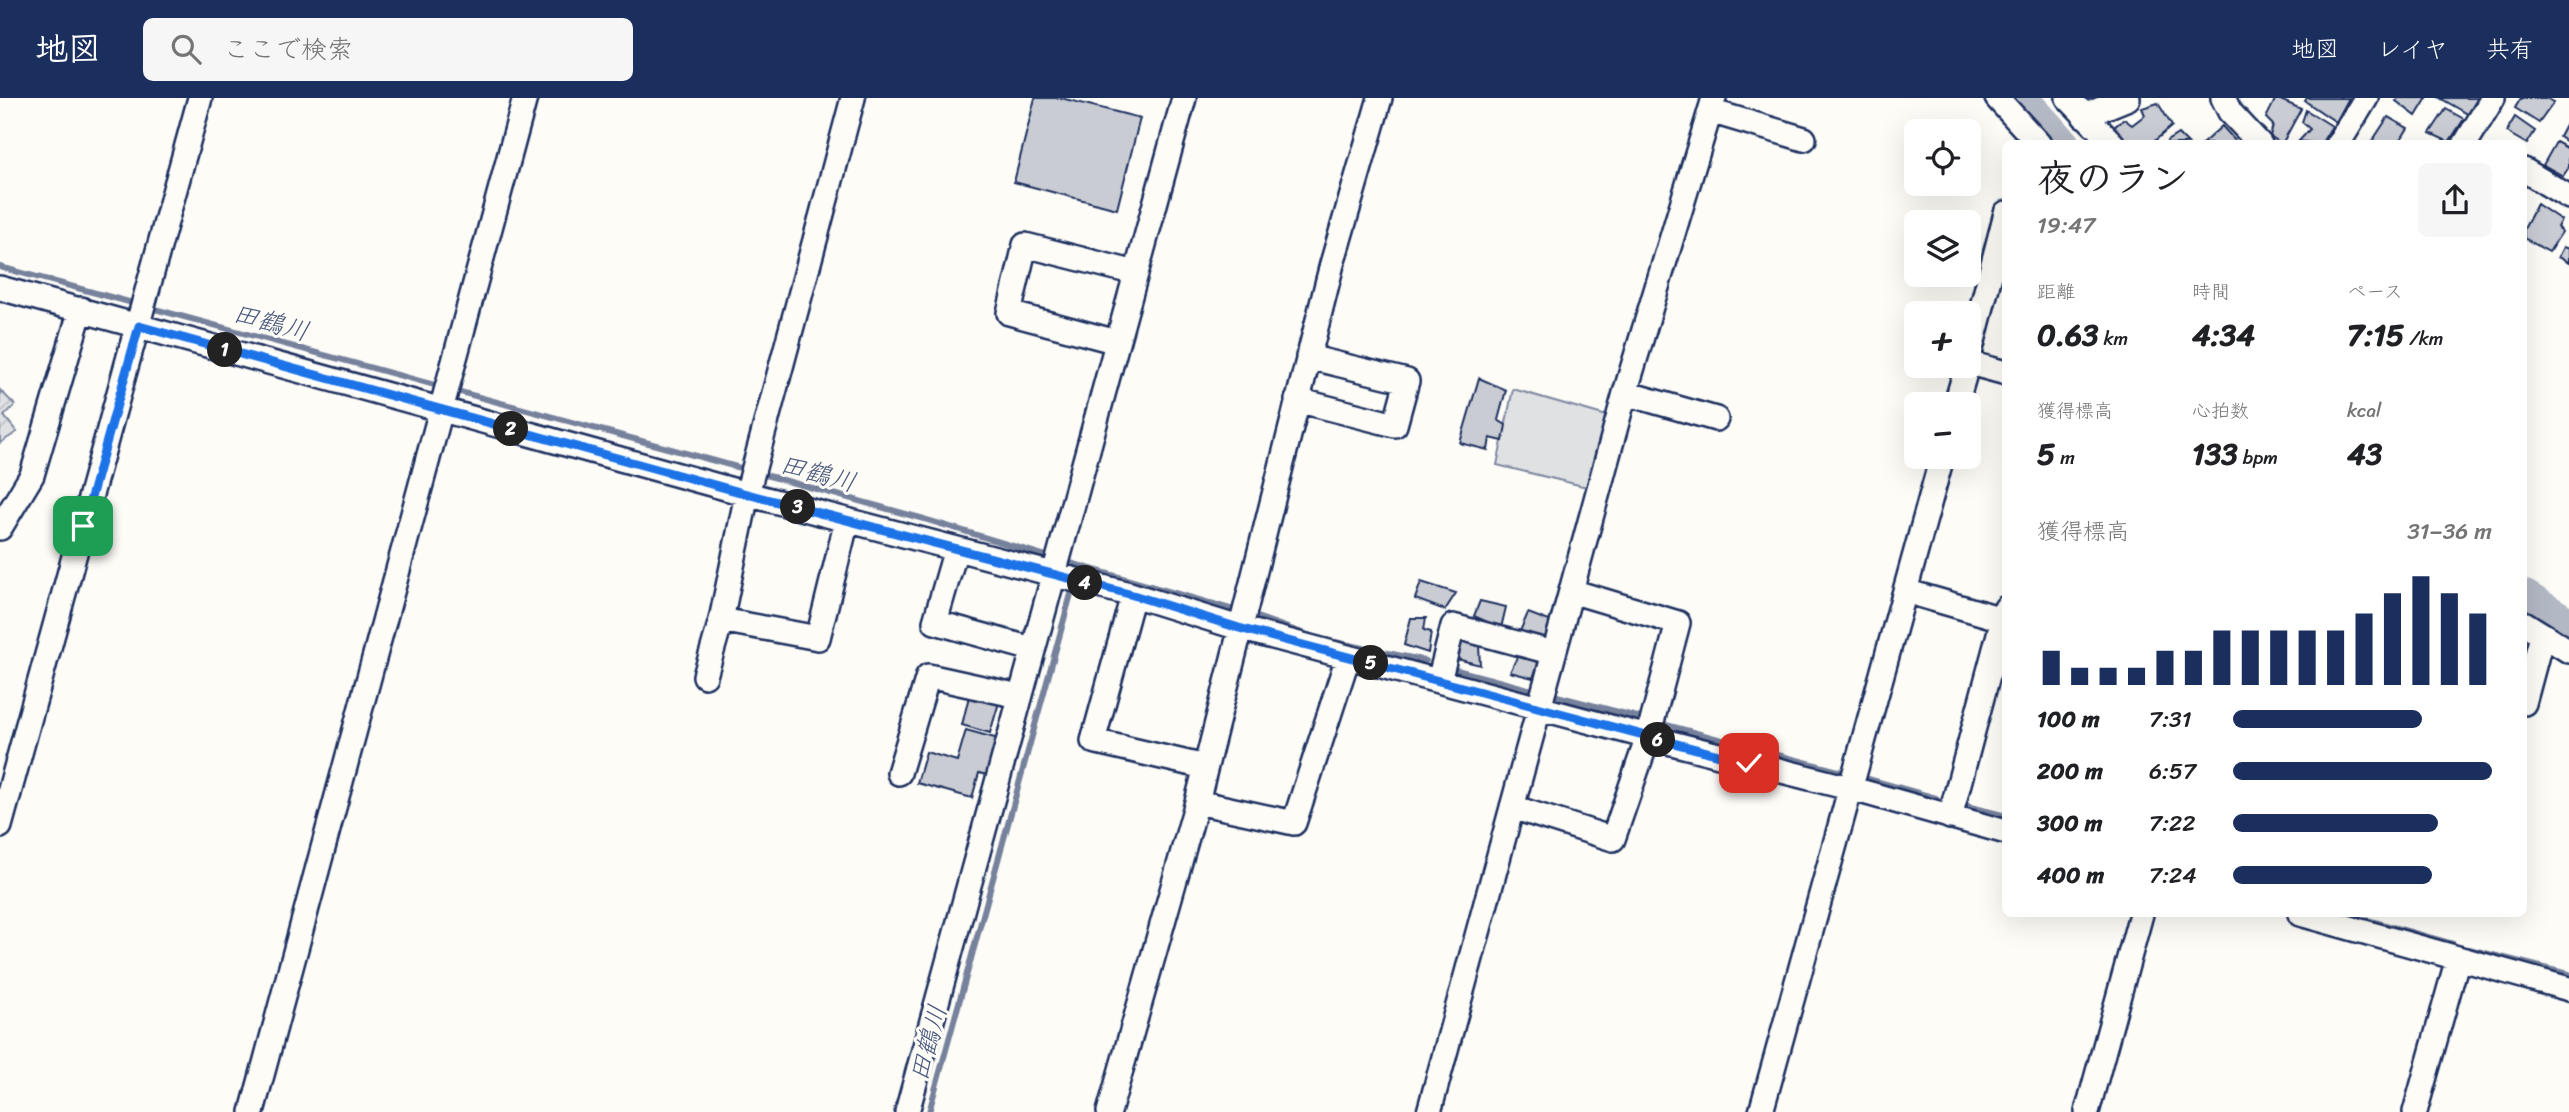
<!DOCTYPE html>
<html lang="ja">
<head>
<meta charset="utf-8">
<style>
	body { margin:0; font-family:Sriracha,"Klee One",sans-serif; background:#f6f6f6; color:#202124; height:100vh; display:flex; flex-direction:column; font-size:26px; white-space:nowrap }
	* { box-sizing:border-box; margin:0 }
	p { font-size:23px; color:#757577 }
	.icon { flex:none; width:38px; height:38px; fill:none; stroke:currentColor; stroke-width:2; stroke-linecap:round; stroke-linejoin:round }
	.map { position:relative; flex:1; overflow:hidden }
	.drawer { position:absolute; left:2002px; top:42px; width:525px; height:777px; display:flex; flex-direction:column; background:#fff; border-radius:10px; box-shadow:0 7px 28px #0002 }
	.drawer>* { flex:none }
	.fabs { position:absolute; left:1904px; top:21px; display:grid; gap:14px }
	.fabs a { display:grid; place-items:center; width:77px; height:77px; border-radius:10px; background:#fff; box-shadow:0 7px 28px #0002; font-size:35px }
	.pin { position:absolute; display:grid; place-items:center; width:60px; height:60px; color:#fff; margin:-30px; border-radius:14px; box-shadow:0 4px 10px #0006 }
	.km { position:absolute; width:35px; height:35px; margin:-18px; border-radius:50%; background:#222; color:#fff; font-size:19px; line-height:35px; text-align:center }
	.round { display:grid; place-items:center; flex:none; width:74px; height:74px; border-radius:10px; background:#f6f6f6 }
	.headline { display:flex; align-items:center; justify-content:space-between; height:119px; padding:0 35px }
	h1 { font-size:38px; font-weight:700; line-height:52px }
	.figures { display:grid; grid-template-columns:repeat(3,1fr); gap:10px; height:119px; padding:7px 35px }
	.figures div { display:grid; align-content:center }
	.figures b { font-size:30px; font-weight:700 }
	.figures small { font-size:19px; font-weight:400 }
	.figures p { font-size:19px }
	.chart { height:196px; padding:14px 35px }
	.chart p { display:flex; justify-content:space-between }
	.chart svg { width:100%; height:126px; margin-top:7px; stroke:#1b2f5e; stroke-width:6 }
	ul { padding:0 35px; list-style:none; font-size:23px }
	li { display:grid; grid-template-columns:112px 84px 1fr; align-items:center; height:52px }
	li i { height:18px; border-radius:9px; background:#1b2f5e }
	header { display:flex; align-items:center; gap:42px; box-sizing:border-box; height:98px; padding:0 35px; background:#1b2f5e; color:#fff }
	header strong { font-size:33px }
	nav { display:flex; gap:38px; margin-inline-start:auto; font-size:24px }
	.search { width:490px; height:63px; background:#f6f6f6; display:flex; align-items:center; gap:18px; box-sizing:border-box; padding:0 24px; border-radius:10px; color:#757577; font-size:26px }
	.map>svg:first-child { display:block }
	.park { fill:#e0e1e3; stroke:#7e88a0; stroke-width:2 }
	.garden { fill:url(#garden-furrows); stroke:#7e88a0; stroke-width:2 }
	.lines { fill:none; stroke-linecap:round; stroke-linejoin:round }
	.stream { stroke:#76819c; stroke-width:6 }
	.river { stroke:#b3b8c5; stroke-width:35 }
	.building { fill:#c9ccd3; stroke:#1b2f5e; stroke-width:2 }
	.minor-casing { stroke:#1b2f5e; stroke-width:28 }
	.minor { stroke:#fdfcf7; stroke-width:23 }
	.route-casing { stroke:#fff; stroke-width:14 }
	.route { stroke:#1a73e8; stroke-width:9 }
	.labels { text-anchor:middle; dominant-baseline:central; stroke-width:6; stroke-linejoin:round; paint-order:stroke }
	.water-label { font-size:26px; font-style:italic; fill:#49587d; stroke:#fdfcf7 }
</style>
</head>
<body>
<header>
<strong>地図</strong>
<div class="search"><svg class="icon" aria-label="search" viewBox="0 0 24 24"><circle cx="10" cy="10" r="6"/><path d="M15 15l6 6"/></svg>ここで検索</div>
<nav><a>地図</a><a>レイヤ</a><a>共有</a></nav>
</header>
<div class="map">
<svg width="2569" height="1014" viewBox="0 0 2569 1014">
	<defs>
		<pattern id="garden-furrows" width="10" height="10" patternUnits="userSpaceOnUse" patternTransform="scale(1.75)"><rect width="10" height="10" fill="#e0e1e3"/><path d="M-1 1l2-2M0 10L10 0M9 11l2-2" fill="none" stroke="#c0c1c5"/></pattern>
	</defs>
	<rect width="100%" height="100%" fill="#fdfcf7"/>
	<filter id="ink" filterUnits="userSpaceOnUse"><feTurbulence type="fractalNoise" baseFrequency=".0143" numOctaves="2"/><feDisplacementMap in="SourceGraphic" scale="14" xChannelSelector="R" yChannelSelector="G"/><feConvolveMatrix kernelMatrix="1 2 1 2 8 2 1 2 1" color-interpolation-filters="sRGB"/></filter>
	<g filter="url(#ink)">
		<path class="park" d="M1513,291L1610,319L1587,389L1497,367Z"/>
		<path class="garden" d="M0,292L15,307L4,318L17,334L0,345Z"/>
		<g class="lines">
			<path class="stream" d="M0,169L715,363L924,421L1053,460
				M1063,463L1237,513
				M1251,517L1311,538
				M1335,544L1426,563
				M1449,570L1532,592
				M1557,598L1641,620
				M1655,624L1842,674
				M1868,681L1936,700
				M1967,708L2006,718
				M2346,816L2453,846
				M2469,851L2569,876
				M929,1014L1074,485"/>
			<path class="river" d="M2020,0L2062,46
				M2524,499L2569,527"/>
		</g>
		<path class="building" d="M1035,0H1061L1140,20L1117,111L1014,84Z
			M2276,0L2301,11L2282,46L2270,38L2273,27L2266,20Z
			M2307,0H2349L2336,24L2305,3Z
			M2398,0H2427L2416,18L2396,3Z
			M2440,0H2478L2468,16Z
			M2521,0H2546L2554,4L2539,25L2515,10Z
			M2158,5L2172,28L2151,46H2129L2114,29L2124,21L2132,27L2145,17L2142,10Z
			M2446,11L2464,21L2449,44L2430,35Z
			M2306,12L2332,28L2321,46L2299,43L2310,31L2302,24Z
			M2388,19L2408,30L2398,46L2371,45Z
			M2515,19L2535,33L2527,46L2506,34Z
			M2569,20V45L2559,39Z
			M2222,28L2238,46H2202Z
			M2178,36L2188,46H2168L2167,43Z
			M2556,44L2569,51V69L2563,78L2543,67Z
			M2537,106L2561,122L2557,129L2562,134L2549,154L2524,140V131Z
			M2563,149L2569,151V165L2558,159Z
			M1479,280L1506,292L1498,322L1506,327L1503,343L1490,340L1488,352L1460,345Z
			M1421,484L1456,495L1445,512L1415,501Z
			M1480,503L1506,509L1501,530L1474,518Z
			M1528,515L1552,524L1546,540L1520,533Z
			M1411,520H1426L1424,532L1431,534L1428,555L1404,547Z
			M1459,542L1479,548L1480,567L1453,560Z
			M1517,559L1539,563L1533,580L1510,574Z
			M970,594L1000,601L990,635L962,627Z
			M966,632L1002,642L992,678L979,675L972,700L917,685L926,654L957,663Z"/>
		<g class="lines">
			<g class="minor-casing">
				<path id="minor" d="M1997,0L2039,46
					M2068,0L2113,46
					M2223,0L2230,14L2260,46
					M1710,13L1804,41
					M2084,18L2128,0
					M2338,46L2366,0
					M2465,46L2493,0
					M2524,72L2569,99
					M0,190L747,396L1133,497L1239,530L1648,639L1849,690L2006,734
					M1117,244L1009,215L1025,147L1136,175
					M1969,259L2006,115
					M1969,265L2006,275
					M1625,295L1716,321
					M1297,302L1395,327L1407,283L1308,259
					M1956,306L1967,268
					M0,430L32,377L81,211
					M956,451L935,524L1032,551
					M1905,493L2002,521
					M1133,497L1093,643L1205,669
					M721,522L818,540L847,422
					M2524,525L2569,553
					M705,578L721,522L747,396L853,0
					M1439,583L1453,528L1554,555
					M2524,605L2542,538
					M899,675L928,578L1019,598
					M1197,704L1294,725L1348,559
					M1512,709L1613,741L1648,639L1678,525L1571,493
					M1950,719L2006,510
					M0,728L200,0
					M2300,816L2569,891
					M252,1014L525,0
					M907,1014L1184,0
					M1109,1014L1197,704L1332,166L1380,0
					M1429,1014L1625,295L1714,0
					M1761,1014L1942,359
					M2087,1014L2141,816
					M2415,1014L2458,860"/>
			</g>
			<use href="#minor" class="minor"/>
		</g>
	</g>
	<g class="lines" filter="url(#ink)">
		<g class="route-casing">
			<path id="route" d="M83,428L139,228L747,396L1133,497L1239,530L1749,665"/>
		</g>
		<use href="#route" class="route"/>
	</g>
	<g class="labels">
		<g class="water-label">
			<text transform="translate(271 224) rotate(15)">田鶴川</text>
			<text transform="translate(818 375) rotate(15)">田鶴川</text>
			<text transform="translate(928 945) rotate(-75)">田鶴川</text>
		</g>
	</g>
</svg>
<div class="fabs">
<a><svg class="icon" aria-label="locate" viewBox="0 0 24 24"><circle cx="12" cy="12" r="6"/><path d="M12 2v4M12 18v4M2 12h4M18 12h4"/></svg></a>
<a><svg class="icon" aria-label="layers" viewBox="0 0 24 24"><path d="M12 4l9 5-9 5-9-5zM3 14l9 5 9-5"/></svg></a>
<a>+</a>
<a>−</a>
</div>
<div class="pin" style="left:83px;top:428px;background:#1e9e55"><svg class="icon" aria-label="arrive" viewBox="0 0 24 24"><path d="M6 21V4h12l-3 4 3 4H6"/></svg></div>
<div class="pin" style="left:1749px;top:665px;background:#d93025"><svg class="icon" aria-label="check" viewBox="0 0 24 24"><path d="M5 12l5 5 9-10"/></svg></div>
<b class="km" style="left:225px;top:252px">1</b>
<b class="km" style="left:511px;top:331px">2</b>
<b class="km" style="left:798px;top:409px">3</b>
<b class="km" style="left:1085px;top:485px">4</b>
<b class="km" style="left:1371px;top:565px">5</b>
<b class="km" style="left:1658px;top:642px">6</b>
<section class="drawer">
<div class="headline"><div><h1>夜のラン</h1><p>19:47</p></div><a class="round"><svg class="icon" aria-label="share" viewBox="0 0 24 24"><path d="M12 15V3M7 8l5-5 5 5M5 13v7h14v-7"/></svg></a></div>
<div class="figures">
<div><p>距離</p><b>0.63<small> km</small></b></div>
<div><p>時間</p><b>4:34</b></div>
<div><p>ペース</p><b>7:15<small> /km</small></b></div>
</div>
<div class="figures">
<div><p>獲得標高</p><b>5<small> m</small></b></div>
<div><p>心拍数</p><b>133<small> bpm</small></b></div>
<div><p>kcal</p><b>43</b></div>
</div>
<div class="chart"><p><span>獲得標高</span>31–36 m</p>
<svg viewBox="0 0 160 44" preserveAspectRatio="none"><path d="M5 44V32M15 44V38M25 44V38M35 44V38M45 44V32M55 44V32M65 44V25M75 44V25M85 44V25M95 44V25M105 44V25M115 44V19M125 44V12M135 44V6M145 44V12M155 44V19"/></svg>
</div>
<ul>
<li><b>100 m</b>7:31<i style="width:73%"></i></li>
<li><b>200 m</b>6:57<i style="width:100%"></i></li>
<li><b>300 m</b>7:22<i style="width:79%"></i></li>
<li><b>400 m</b>7:24<i style="width:77%"></i></li>
</ul>
</section>
</div>
</body>
</html>
